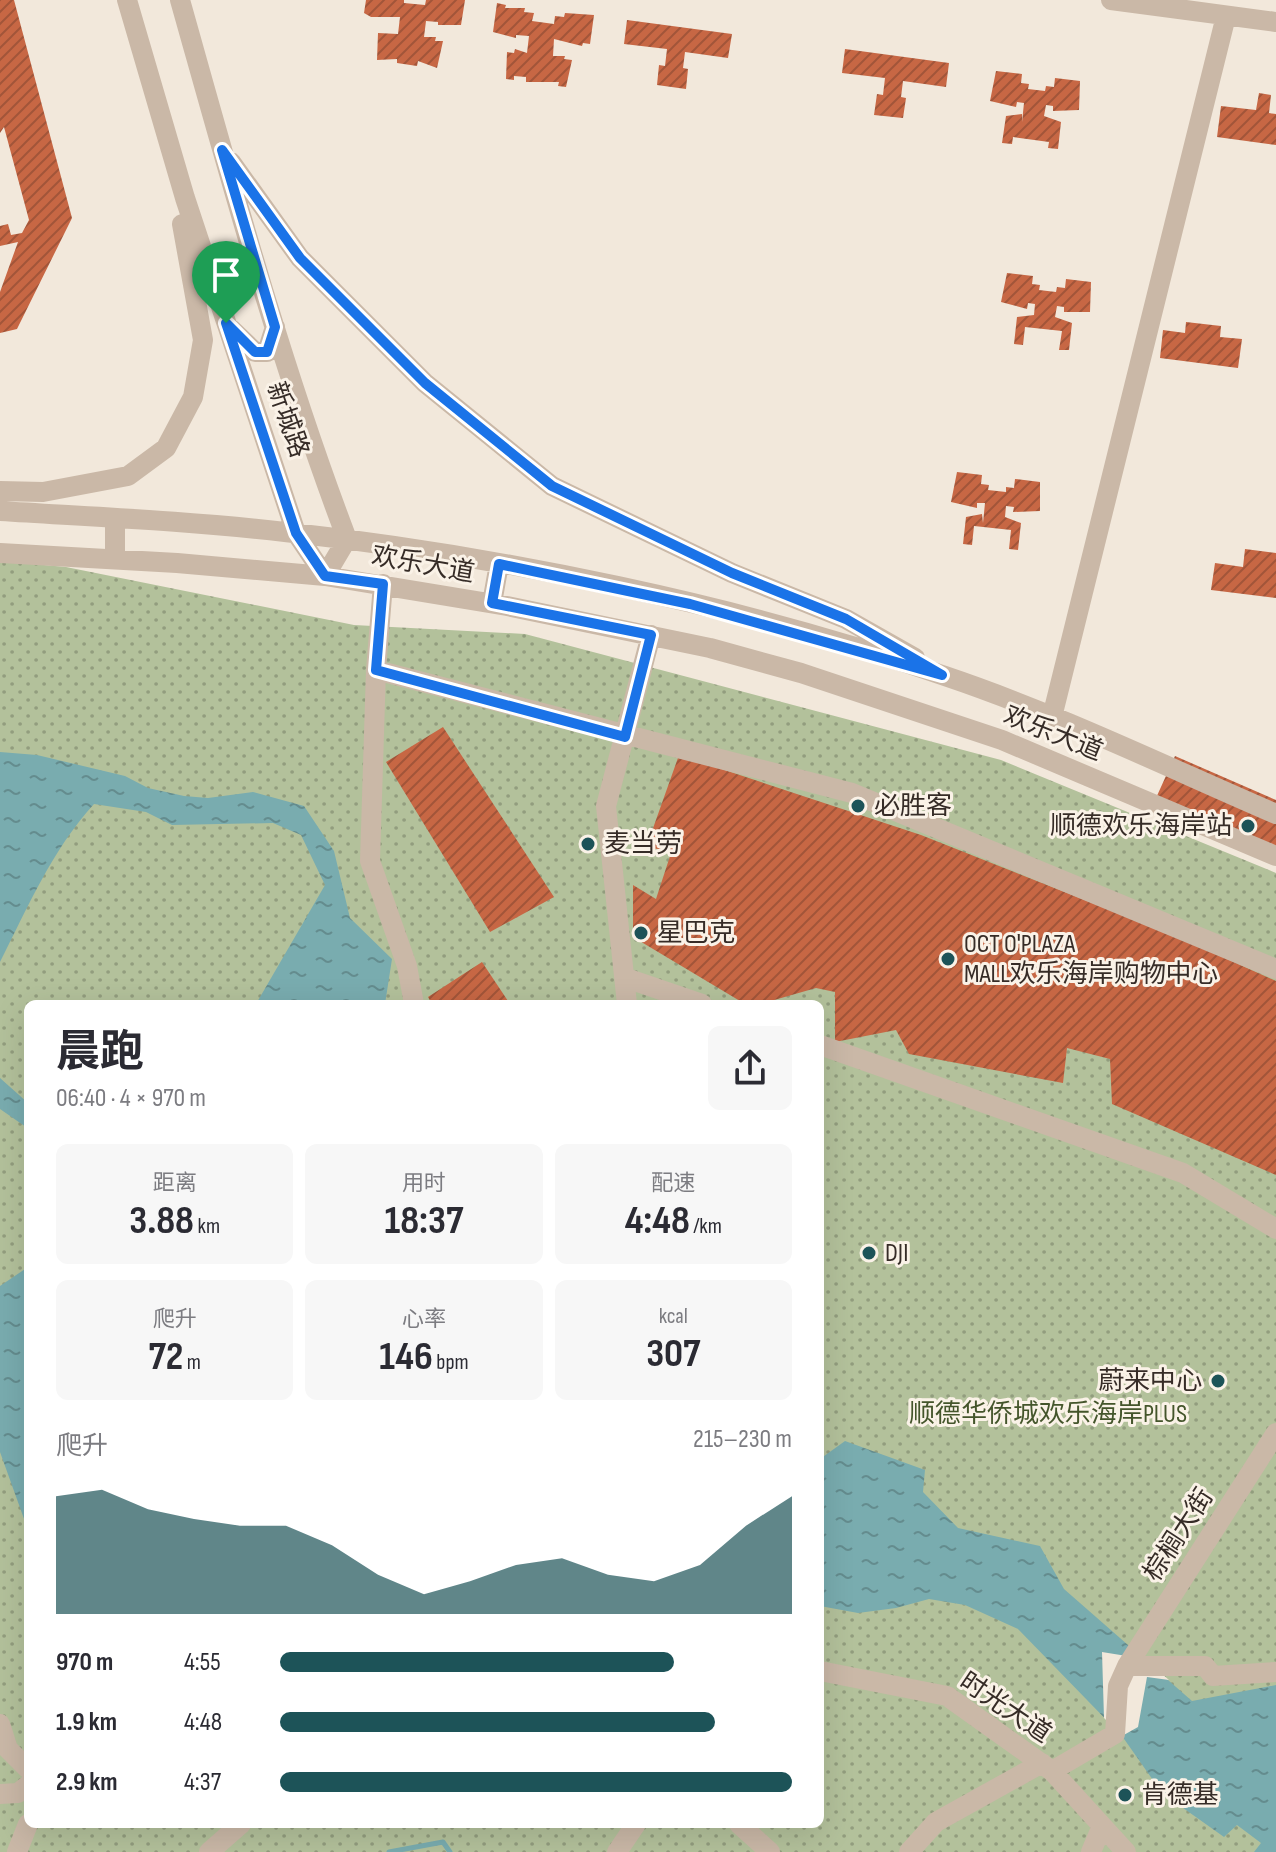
<!DOCTYPE html>
<html lang="zh">
<head>
<meta charset="utf-8">
<style>
	body { margin:0; font-family:"Sofia Sans Condensed","Noto Sans SC",sans-serif; background:#f7f7f7; color:#2b2b33; height:100vh; display:flex; flex-direction:column; font-size:30px; white-space:nowrap }
	* { box-sizing:border-box; margin:0 }
	p { font-size:26px; color:#7c7c81 }
	.icon { flex:none; width:44px; height:44px; fill:none; stroke:currentColor; stroke-width:2; stroke-linecap:round; stroke-linejoin:round }
	.map { position:relative; flex:1; overflow:hidden }
	.side { position:absolute; left:24px; top:1000px; width:800px; height:828px; display:flex; flex-direction:column; background:#fff; border-radius:12px; box-shadow:0 8px 32px #0002 }
	.side>* { flex:none }
	.pin { position:absolute; display:grid; place-items:center; width:68px; height:68px; color:#fff; margin:-82px -34px; border-radius:50% 50% 50% 0; rotate:-45deg; box-shadow:0 0 8px #0007 }
	.pin .icon { rotate:45deg }
	.round { display:grid; place-items:center; flex:none; width:84px; height:84px; border-radius:12px; background:#f7f7f7 }
	.summary { display:flex; align-items:center; justify-content:space-between; height:136px; padding:0 32px }
	h1 { font-size:44px; font-weight:700; line-height:60px }
	.metrics { display:grid; grid-template-columns:repeat(3,1fr); gap:12px; height:136px; padding:8px 32px }
	.metrics div { display:grid; align-content:center; border-radius:12px; background:#f7f7f7; text-align:center }
	.metrics b { font-size:40px; font-weight:700 }
	.metrics small { font-size:22px; font-weight:400 }
	.metrics p { font-size:22px }
	.chart { height:224px; padding:16px 32px }
	.chart p { display:flex; justify-content:space-between }
	.chart svg { width:100%; height:144px; margin-top:8px; fill:#1d5358; opacity:.7 }
	ul { padding:0 32px; list-style:none; font-size:26px }
	li { display:grid; grid-template-columns:128px 96px 1fr; align-items:center; height:60px }
	li i { height:20px; border-radius:10px; background:#1d5358 }
	.map>svg:first-child { display:block }
	.park { fill:url(#park-dots); fill-rule:evenodd }
	.water { fill:url(#water-ripples) }
	.pier { fill:#f2e8db }
	.lines { fill:none; stroke-linecap:round; stroke-linejoin:round }
	.stream { stroke:#79acaf; stroke-width:5 }
	.building { fill:url(#building-hatch) }
	.minor { stroke:#cab8a7; stroke-width:20 }
	.route-casing { stroke:#fff; stroke-width:16 }
	.route { stroke:#1a73e8; stroke-width:10 }
	.poi-dot { fill:#1d5358; stroke:#faf2e7; stroke-width:3 }
	.labels { text-anchor:middle; dominant-baseline:central; stroke-width:6; stroke-linejoin:round; paint-order:stroke }
	.street-label { font-size:26px; fill:#362c27; stroke:#faf2e7 }
	.poi-label { font-size:26px; fill:#362c27; stroke:#faf2e7; text-anchor:start }
	.park-label { font-size:26px; fill:#44552b; stroke:#faf2e7 }
</style>
</head>
<body>
<div class="map">
<svg width="1276" height="1852" viewBox="0 0 1276 1852">
	<defs>
		<pattern id="park-dots" width="8" height="8" patternUnits="userSpaceOnUse" patternTransform="scale(2)"><rect width="8" height="8" fill="#b3c19b"/><path d="M2 2h.1M6 6h.1" fill="none" stroke="#929d7e" stroke-width="1.8" stroke-linecap="round"/></pattern>
		<pattern id="water-ripples" width="26" height="14" patternUnits="userSpaceOnUse" patternTransform="scale(2)"><rect width="26" height="14" fill="#79acaf"/><path d="M2 4q2-2 4 0t4 0M15 11q2-2 4 0t4 0" fill="none" stroke="#648c8e"/></pattern>
		<pattern id="building-hatch" width="6" height="6" patternUnits="userSpaceOnUse" patternTransform="scale(2)"><rect width="6" height="6" fill="#c76744"/><path d="M-1 1l2-2M0 6l6-6M5 7l2-2" fill="none" stroke="#a25539"/></pattern>
	</defs>
	<rect width="100%" height="100%" fill="#f2e8db"/>
	<path class="park" d="M0,561L66,567L354,625L525,634L1001,760L1276,873V1852H0ZM28,1004H820V1824H28Z"/>
	<path class="water" d="M0,752L37,755L125,776L148,788L184,796L208,798L253,792L304,806L334,851L350,918L392,959L385,1004H256L325,885L301,835L273,823L172,825L146,812L94,804C52,850 28,907 0,962Z
		M0,1078L28,1103V1139L26,1127L0,1109Z
		M28,1267V1530L0,1452V1286Z
		M845,1441L925,1470L923,1492L958,1528L1040,1546L1064,1589L1192,1701L1276,1685V1852H1254L1261,1843L1237,1825L1224,1837L1162,1793L1122,1736L1018,1629L965,1605L929,1599L896,1608L858,1613L820,1606V1459Z"/>
	<path class="pier" d="M1102,1652L1145,1659L1169,1680L1147,1677L1138,1727L1122,1736L1104,1718Z"/>
	<g class="lines">
		<path class="stream" d="M389,1852L443,1842L450,1852"/>
	</g>
	<path class="building" d="M0,0H14L72,218L17,329L0,333V292L18,242L0,246V226L8,224L11,235L22,233L29,220L4,127L0,133Z
		M366,0H404V3L425,5L426,0H465L461,25H438V22L426,21L424,37H436L435,41H443L437,68L418,61L417,66L397,63V59L377,60L378,33L398,34L400,17H371L364,13Z
		M497,3L506,5L505,8H525L524,12L534,13L532,21L554,24L555,16L564,17L565,13L594,15L590,44L583,43L582,46L554,39L553,56H565L564,59L572,60L566,87L558,86L559,82H526V77L514,76V80L506,79L507,52L514,53L515,49L527,53L529,36L516,35V38L493,32Z
		M627,20L732,34L728,58L685,52L683,68L688,69L686,89L657,85L659,65L665,66L667,49L624,44Z
		M845,49L949,63L946,87L903,81L901,97L906,98L903,118L874,115L877,94L883,95L885,78L842,73Z
		M996,71L1022,74L1021,83L1029,84L1028,89L1045,91L1046,86L1054,87L1055,78L1080,81L1079,110L1053,111V106L1046,105L1044,116L1061,122L1058,149L1048,148L1049,142L1013,137L1012,144L1002,143L1006,116L1022,114V122L1024,103L1017,102L1016,107L990,101Z
		M1259,93L1271,95L1269,113L1276,114V145L1217,137L1221,106L1256,110Z
		M1007,273L1033,276L1032,284L1040,285L1039,290L1056,292L1057,287L1065,288L1066,279L1091,282L1090,312H1064V307L1057,306L1055,317L1072,323L1069,350H1059L1062,331L1025,327L1023,345L1014,344L1017,317L1034,315L1035,304L1028,303L1027,309L1001,302Z
		M1186,322L1221,326L1220,337L1242,339L1238,368L1160,358L1163,330L1185,333Z
		M957,472L982,475L981,484L989,485L988,490L1006,492V487L1014,488L1015,479L1040,482V511L1013,512L1014,507L1006,506L1005,517L1021,523L1018,550L1009,549L1011,530L974,526L972,545L963,544L966,517L982,514L983,523L985,503H977V508L951,502Z
		M1245,549L1276,553V598L1211,590L1215,563L1243,567Z
		M443,727L554,897L490,932L386,762Z
		M679,755L921,835L1178,937L1276,981V1175L1112,1104L1110,1059L1067,1048L1063,1083L909,1054L896,1030L835,1042V992L816,988L760,1004H745L633,937V885L656,899L672,850L646,848Z
		M1175,756L1276,800V851L1156,798Z
		M482,962L510,1004H432L428,997Z"/>
	<g class="lines">
		<path class="minor" d="M127,0L185,198L296,533L325,576L347,539C280,363 231,181 180,0
			M1111,0L1276,22
			M231,162L300,258L425,383L552,486L732,573L846,619L915,658
			M231,329L255,352H267L275,327
			M0,491L43,492L128,476L166,448L193,397L203,340L182,224
			M0,511C95,517 190,521 285,532C501,556 740,605 945,676C1058,714 1167,767 1276,814
			M0,553L177,563L325,576L507,606L710,648L801,673L1002,740L1276,856
			M115,558V518
			M383,584L376,670L370,861L407,966L414,1004
			M492,603L499,564
			M376,670L852,793L1276,969
			M1052,717L1226,16
			M626,978L702,1004
			M627,1004L606,806L651,635
			M820,1045L1183,1173L1276,1229
			M1127,1666H1205L1213,1676L1276,1672
			M820,1671L947,1696L1052,1771L1126,1852
			M0,1724L8,1749L28,1769
			M1052,1771L1115,1734L1118,1686L1127,1666L1276,1433
			M0,1794L18,1793L28,1785
			M739,1824L770,1852
			M17,1852L28,1824
			M209,1852L241,1824
			M617,1852L636,1824
			M909,1852L936,1822L1042,1763
			M1091,1852L1102,1826"/>
	</g>
	<g class="lines">
		<g class="route-casing">
			<path id="route" d="M222,150L300,258L425,383L552,486L732,573L846,619L942,675L690,604L499,564L492,603L651,635L625,737L376,670L383,584L325,576L296,533L226,323L255,352H267L275,327Z"/>
		</g>
		<use href="#route" class="route"/>
	</g>
	<g class="poi-dot">
		<circle cx="858" cy="806" r="8"/>
		<circle cx="1248" cy="826" r="8"/>
		<circle cx="588" cy="844" r="8"/>
		<circle cx="641" cy="933" r="8"/>
		<circle cx="948" cy="959" r="8"/>
		<circle cx="869" cy="1253" r="8"/>
		<circle cx="1218" cy="1381" r="8"/>
		<circle cx="1125" cy="1795" r="8"/>
	</g>
	<g class="labels">
		<g class="street-label">
			<text transform="translate(287 420) rotate(71)">新城路</text>
			<text transform="translate(423 565) rotate(10)">欢乐大道</text>
			<text transform="translate(1053 734) rotate(22)">欢乐大道</text>
			<text transform="translate(1179 1535) rotate(-57)">棕榈大街</text>
			<text transform="translate(1005 1708) rotate(34)">时光大道</text>
		</g>
		<g class="poi-label">
			<text x="874" y="806">必胜客</text>
			<text x="1232" y="826" text-anchor="end">顺德欢乐海岸站</text>
			<text x="604" y="844">麦当劳</text>
			<text x="657" y="933">星巴克</text>
			<text x="964" y="944">OCT O'PLAZA<tspan x="964" dy="30">MALL欢乐海岸购物中心</tspan></text>
			<text x="885" y="1253">DJI</text>
			<text x="1202" y="1381" text-anchor="end">蔚来中心</text>
			<text x="1141" y="1795">肯德基</text>
		</g>
		<g class="park-label">
			<text x="1048" y="1414">顺德华侨城欢乐海岸PLUS</text>
		</g>
	</g>
</svg>
<div class="pin" style="left:226px;top:323px;background:#1e9e55"><svg class="icon" aria-label="arrive" viewBox="0 0 24 24"><path d="M6 21V4h12l-3 4 3 4H6"/></svg></div>
<section class="side">
<div class="summary"><div><h1>晨跑</h1><p>06:40 · 4 × 970 m</p></div><a class="round"><svg class="icon" aria-label="share" viewBox="0 0 24 24"><path d="M12 15V3M7 8l5-5 5 5M5 13v7h14v-7"/></svg></a></div>
<div class="metrics">
<div><p>距离</p><b>3.88<small> km</small></b></div>
<div><p>用时</p><b>18:37</b></div>
<div><p>配速</p><b>4:48<small> /km</small></b></div>
</div>
<div class="metrics">
<div><p>爬升</p><b>72<small> m</small></b></div>
<div><p>心率</p><b>146<small> bpm</small></b></div>
<div><p>kcal</p><b>307</b></div>
</div>
<div class="chart"><p><span>爬升</span>215–230 m</p>
<svg viewBox="0 0 160 44" preserveAspectRatio="none"><path d="M0 44V8L10 6L20 12L30 15L40 17L50 17L60 23L70 32L80 38L90 34L100 29L110 27L120 32L130 34L140 29L150 17L160 8V44z"/></svg>
</div>
<ul>
<li><b>970 m</b>4:55<i style="width:77%"></i></li>
<li><b>1.9 km</b>4:48<i style="width:85%"></i></li>
<li><b>2.9 km</b>4:37<i style="width:100%"></i></li>
</ul>
</section>
</div>
</body>
</html>
